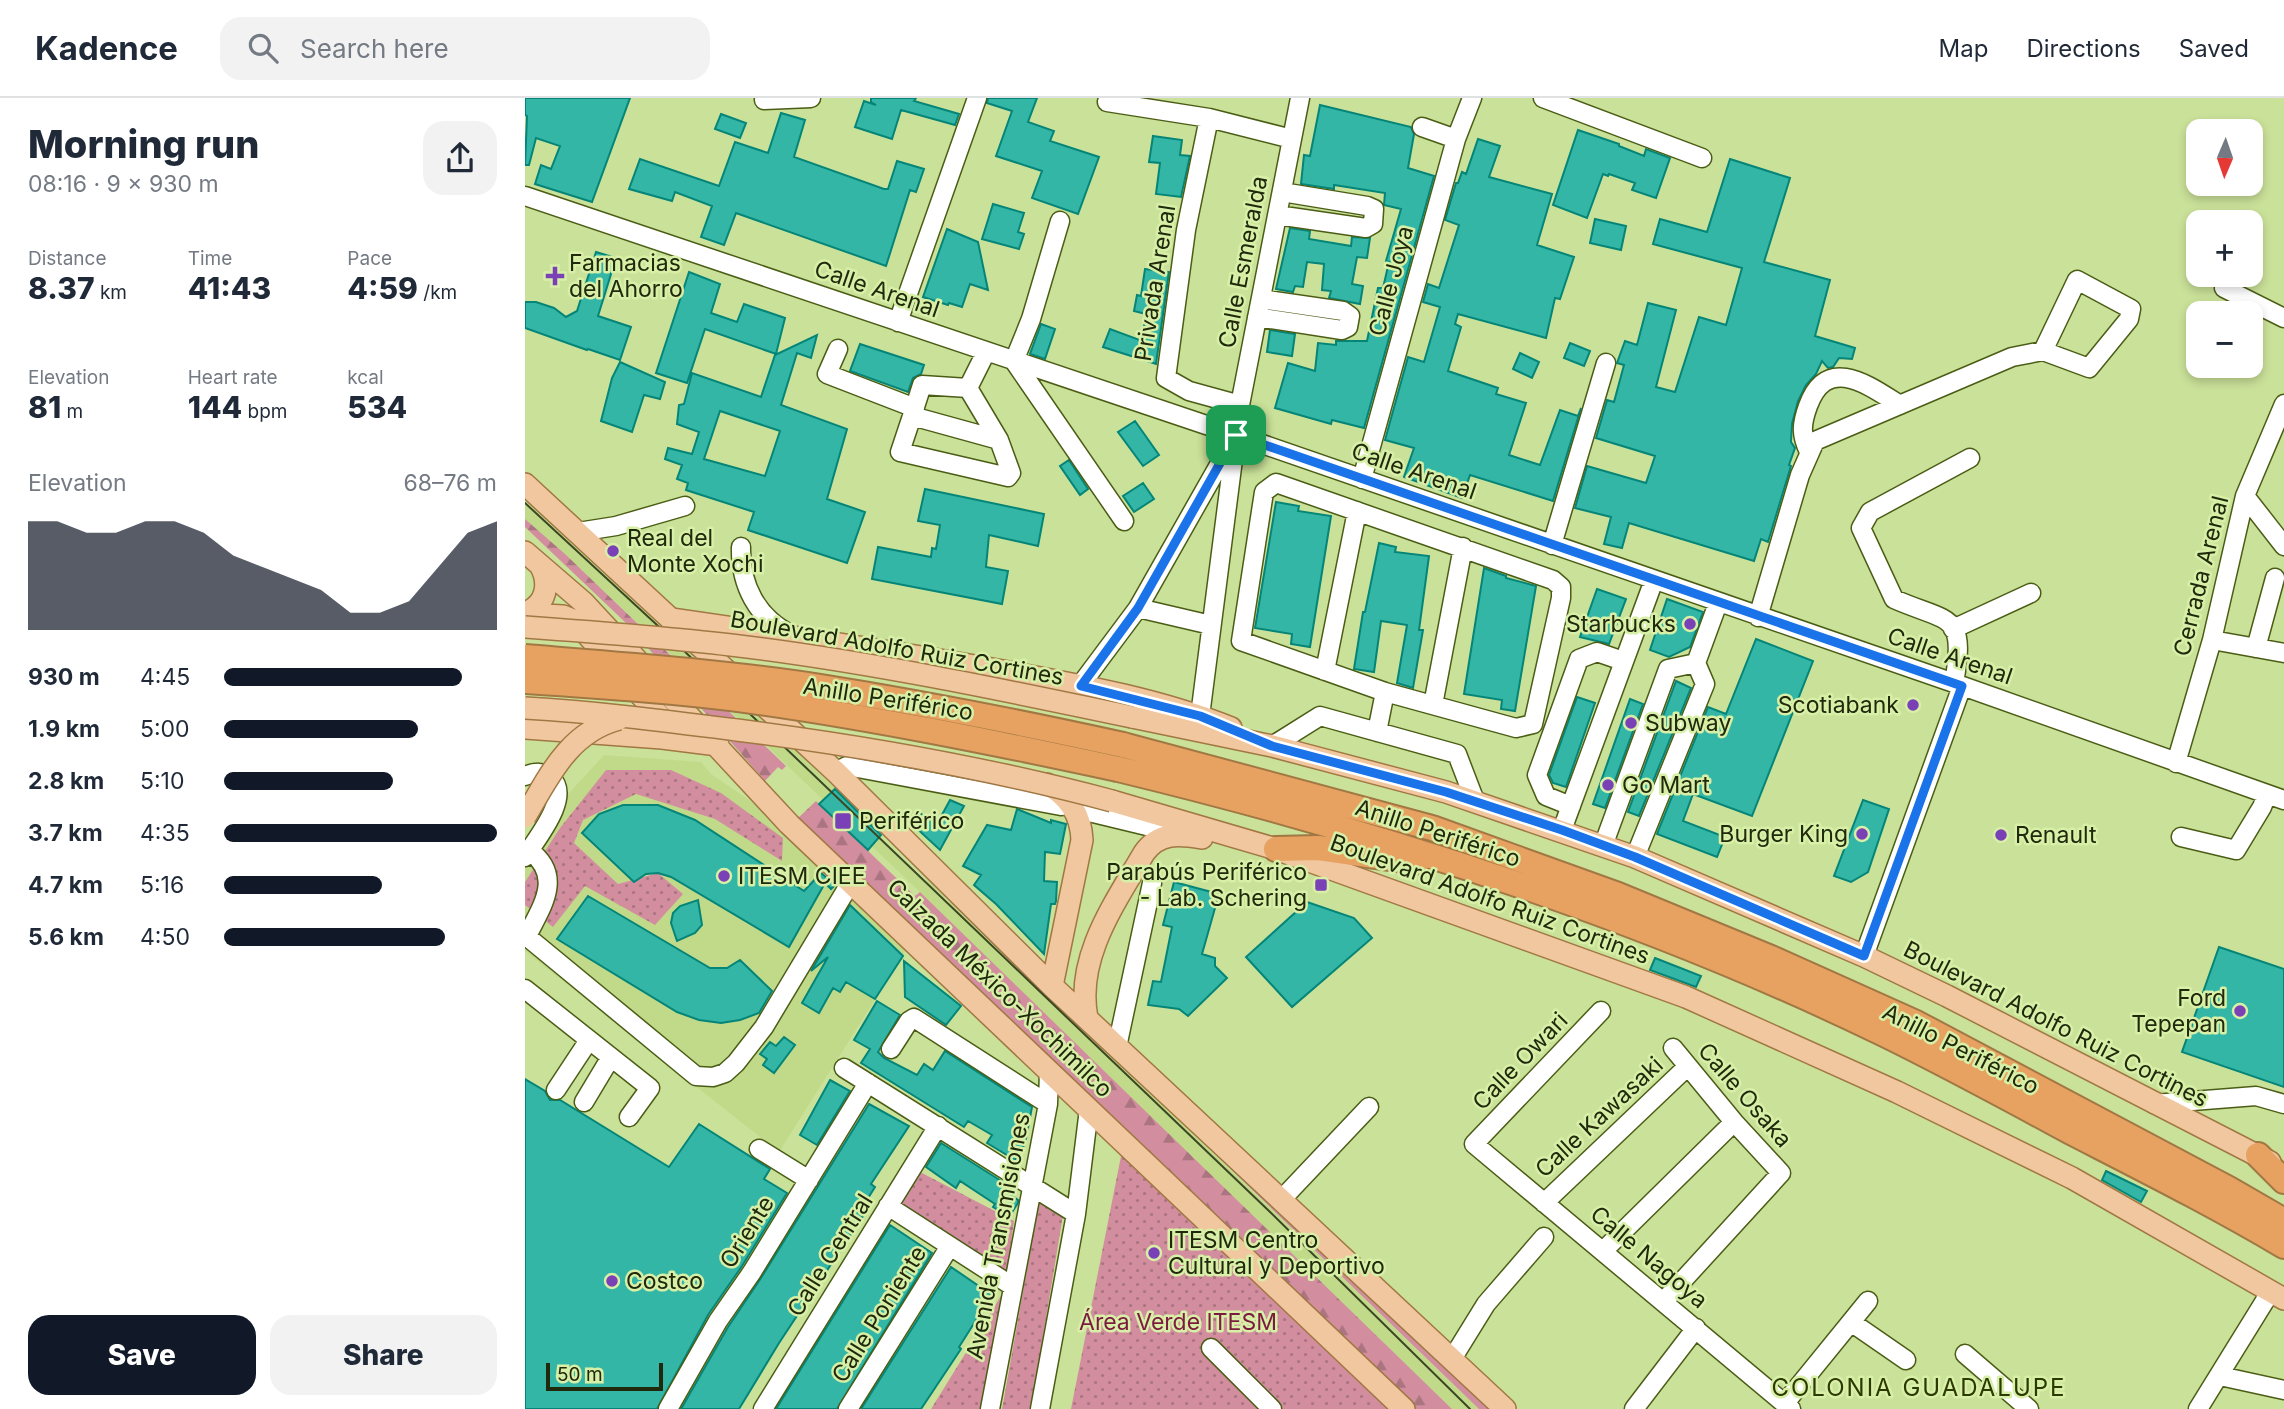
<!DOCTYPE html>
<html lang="en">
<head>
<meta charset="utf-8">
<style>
	body { margin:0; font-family:Inter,sans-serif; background:#f2f2f3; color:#1f2937; height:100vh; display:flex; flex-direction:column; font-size:26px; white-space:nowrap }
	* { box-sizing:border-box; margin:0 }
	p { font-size:23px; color:#747a83 }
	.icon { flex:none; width:38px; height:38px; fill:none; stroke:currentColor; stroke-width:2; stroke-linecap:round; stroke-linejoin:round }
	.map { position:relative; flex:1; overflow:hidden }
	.drawer { display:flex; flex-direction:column; background:#fff; width:525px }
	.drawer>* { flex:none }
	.needle { width:46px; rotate:182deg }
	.fabs { position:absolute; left:1661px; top:21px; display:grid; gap:14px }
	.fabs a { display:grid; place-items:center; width:77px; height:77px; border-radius:14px; background:#fff; box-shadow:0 4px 10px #0003; font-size:35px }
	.scale { position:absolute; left:21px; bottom:18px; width:117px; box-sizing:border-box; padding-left:7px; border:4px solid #20290c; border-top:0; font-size:19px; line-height:24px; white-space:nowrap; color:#20290c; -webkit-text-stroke:5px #d7efa6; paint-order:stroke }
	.pin { position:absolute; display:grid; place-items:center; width:60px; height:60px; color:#fff; margin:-30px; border-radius:14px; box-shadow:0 4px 10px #0006 }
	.round { display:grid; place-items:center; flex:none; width:74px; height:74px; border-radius:21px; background:#f2f2f3 }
	.summary { display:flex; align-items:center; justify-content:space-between; height:119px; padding:0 28px }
	h1 { font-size:38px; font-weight:800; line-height:52px }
	.figures { display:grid; grid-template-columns:repeat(3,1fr); gap:10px; height:119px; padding:7px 28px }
	.figures div { display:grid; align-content:center }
	.figures b { font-size:30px; font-weight:800 }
	.figures small { font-size:19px; font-weight:400 }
	.figures p { font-size:19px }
	.chart { height:196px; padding:14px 28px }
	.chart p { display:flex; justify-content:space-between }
	.chart svg { width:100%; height:126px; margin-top:7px; fill:#111827; opacity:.7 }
	.action { display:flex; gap:14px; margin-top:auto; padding:14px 28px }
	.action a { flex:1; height:80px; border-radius:21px; background:#111827; color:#fff; font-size:28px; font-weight:800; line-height:80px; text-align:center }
	.action a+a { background:#f2f2f3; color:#1f2937 }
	ul { padding:0 28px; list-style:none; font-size:23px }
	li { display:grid; grid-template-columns:112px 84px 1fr; align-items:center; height:52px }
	li i { height:18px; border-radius:9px; background:#111827 }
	header { display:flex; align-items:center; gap:42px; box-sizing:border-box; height:98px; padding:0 35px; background:#fff; border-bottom:2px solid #e0e1e3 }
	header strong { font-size:33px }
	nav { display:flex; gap:38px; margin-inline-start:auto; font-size:24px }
	.search { width:490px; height:63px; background:#f2f2f3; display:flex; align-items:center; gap:18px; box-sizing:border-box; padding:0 24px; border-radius:21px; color:#747a83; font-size:26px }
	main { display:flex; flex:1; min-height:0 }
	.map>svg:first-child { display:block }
	.built { fill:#c1da8a }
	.forest { fill:url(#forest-firs) }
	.park { fill:url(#park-dots) }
	.building { fill:#34b6a6; stroke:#048578; stroke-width:2; fill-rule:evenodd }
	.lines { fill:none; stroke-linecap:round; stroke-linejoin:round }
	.minor-casing { stroke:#4b5d15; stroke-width:21 }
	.major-casing { stroke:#a17843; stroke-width:24 }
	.highway-casing { stroke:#a17843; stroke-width:28 }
	.minor { stroke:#fff; stroke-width:18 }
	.major { stroke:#f1c7a0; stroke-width:21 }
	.highway { stroke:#e7a261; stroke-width:24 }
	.tram { stroke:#3b4723; stroke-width:2 }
	.major-bridge-casing { stroke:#a17843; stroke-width:24; stroke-linecap:butt }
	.highway-bridge-casing { stroke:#a17843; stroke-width:28; stroke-linecap:butt }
	.major-bridge { stroke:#f1c7a0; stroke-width:21 }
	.highway-bridge { stroke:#e7a261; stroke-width:24 }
	.route-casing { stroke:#fff; stroke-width:14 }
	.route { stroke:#1a73e8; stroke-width:9 }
	.poi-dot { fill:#7a40b6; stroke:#d7efa6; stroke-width:2.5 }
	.labels { text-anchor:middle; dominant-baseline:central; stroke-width:5; stroke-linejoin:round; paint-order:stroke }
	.street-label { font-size:23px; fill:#20290c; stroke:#d7efa6 }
	.poi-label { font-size:23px; fill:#20290c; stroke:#d7efa6; text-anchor:start }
	.park-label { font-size:23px; fill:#7d1a40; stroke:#d7efa6 }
	.neighbourhood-label { font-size:24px; letter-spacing:2px; fill:#2c3901; stroke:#d7efa6 }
</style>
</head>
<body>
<header>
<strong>Kadence</strong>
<div class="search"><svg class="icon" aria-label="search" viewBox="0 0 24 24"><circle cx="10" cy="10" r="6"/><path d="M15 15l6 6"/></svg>Search here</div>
<nav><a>Map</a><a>Directions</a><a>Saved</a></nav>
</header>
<main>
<section class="drawer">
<div class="summary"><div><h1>Morning run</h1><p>08:16 · 9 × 930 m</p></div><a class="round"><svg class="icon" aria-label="share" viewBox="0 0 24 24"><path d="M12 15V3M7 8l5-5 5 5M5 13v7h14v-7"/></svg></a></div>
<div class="figures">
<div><p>Distance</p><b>8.37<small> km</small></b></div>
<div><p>Time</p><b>41:43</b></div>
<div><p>Pace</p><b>4:59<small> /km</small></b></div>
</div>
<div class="figures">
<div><p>Elevation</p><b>81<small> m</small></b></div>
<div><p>Heart rate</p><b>144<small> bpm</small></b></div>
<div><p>kcal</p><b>534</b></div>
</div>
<div class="chart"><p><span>Elevation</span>68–76 m</p>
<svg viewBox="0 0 160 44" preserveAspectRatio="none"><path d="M0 44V6L10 6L20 10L30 10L40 6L50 6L60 10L70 18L80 22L90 26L100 30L110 38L120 38L130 34L140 22L150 10L160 6V44z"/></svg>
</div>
<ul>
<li><b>930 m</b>4:45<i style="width:87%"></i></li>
<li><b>1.9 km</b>5:00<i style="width:71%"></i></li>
<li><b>2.8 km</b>5:10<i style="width:62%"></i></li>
<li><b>3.7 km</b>4:35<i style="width:100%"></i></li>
<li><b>4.7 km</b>5:16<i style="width:58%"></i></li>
<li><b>5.6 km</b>4:50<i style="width:81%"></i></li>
</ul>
<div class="action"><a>Save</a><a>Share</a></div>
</section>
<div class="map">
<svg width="1759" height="1311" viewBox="0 0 1759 1311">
	<defs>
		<pattern id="forest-firs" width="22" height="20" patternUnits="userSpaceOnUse" patternTransform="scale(1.75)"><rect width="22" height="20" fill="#d28e9f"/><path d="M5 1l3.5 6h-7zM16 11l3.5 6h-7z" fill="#aa7480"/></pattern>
		<pattern id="park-dots" width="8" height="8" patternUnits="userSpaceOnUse" patternTransform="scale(1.75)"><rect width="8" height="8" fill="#d28e9f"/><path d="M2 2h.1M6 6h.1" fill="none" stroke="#aa7480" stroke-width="1.8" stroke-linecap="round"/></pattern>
	</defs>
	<rect width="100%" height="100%" fill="#cae199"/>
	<path class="built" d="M0,398L24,417L276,657L310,690L307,694L401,783L405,779L423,796L419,800L424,805L428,801L567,939L954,1311H927L395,794L40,456L0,421Z
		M79,657L176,664L186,676L240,713L387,843L254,1054L0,853V759L32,708Z"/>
	<path class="forest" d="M0,421L40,456L261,668L257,672L253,669L240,683L101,525L0,429Z
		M291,703L390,798L395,794L927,1311H890L545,978L272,721Z
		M605,974L685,1043L964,1311H954Z"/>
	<path class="park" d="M81,672H146L196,695L258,740L257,763L190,721L111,696L58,722L49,745L93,786L133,775L158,796L130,827L60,788L28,829L0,807V784L35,730Z
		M598,1048L869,1311H546Z
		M395,1074L489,1123L482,1174L373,1105Z
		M514,1104L538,1117L506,1311H477Z
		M479,1193L456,1311H406Z"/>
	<path class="building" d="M0,0H105L67,104L10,86L16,67L26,71L35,48L11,40L4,67H0L2,18L0,17Z
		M346,0H391L389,3L434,16L430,27L376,12L367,41L330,29L339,3L351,7L346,4Z
		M463,0H512L503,24L529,33L525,43L574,59L553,116L507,100L517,73L471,58L487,13L462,5Z
		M795,7L886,29L889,36L883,70L909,78L839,330L807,322L806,326L750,310L763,265L790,273L793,245L811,247V243H842L853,190H858L864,164L861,163L876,111L859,107L860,95L809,87V91L776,86L779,57L785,58Z
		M256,15L280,22L269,59L359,91H363L372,63L399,71L391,94L385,92L361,168L211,115L199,147L176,139L187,108L150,94L147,103L104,91L115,61L194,88L210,44L243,55Z
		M196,16L221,25L215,40L190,31Z
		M1053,32L1094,46V48L1119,58L1121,51L1145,60L1131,100L1107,92L1110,85L1084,76L1083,78L1078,76L1062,120L1028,107Z
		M628,38L657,42L655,57L665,58L656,99L631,96L635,65L624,64Z
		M953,41L975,48L964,79L1027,96L1012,147L1049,159L1035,201L1030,200L1021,240L933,216L930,226L936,229L923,273L973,290L971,296L1001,305L984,357L1015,367L1035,312L1053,318L1056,310L1028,403L945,377L937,400L879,379L889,350L860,342L883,259L899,264L915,209L898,204L903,186L914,190L934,127L920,122L931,85H933L937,74L941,76Z
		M1205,61L1265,80L1239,164L1305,182L1290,238L1330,250L1327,261L1314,260L1308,269L1303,270L1297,263L1291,276L1281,287L1273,303L1267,326L1266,344L1270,350L1264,367L1266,368L1243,444L1236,441L1229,463L1104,425L1097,450L1079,446L1086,419L1050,410L1062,368L1121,385L1130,358L1071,340L1082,302L1089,304L1099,267L1092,265L1100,243L1112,247L1123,205L1151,212L1131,289L1150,294L1174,219L1201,227L1217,170L1128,146L1135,121L1182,134Z
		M468,106L499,115L493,134L499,136L494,151L457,141Z
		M1070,121L1101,128L1096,152L1065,145Z
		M765,130L785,133L784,141L826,148L827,139L845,140L842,160L832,159L827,186L838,188L835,206L804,200L806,193L797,192L799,166L782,164L778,189L770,188L768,194L751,191Z
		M422,131L453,144L463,192L445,186L437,209L424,205L423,207L398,199Z
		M71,154L91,160L73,218L106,229L95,262L63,251L62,252L0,230V204H11L29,210L41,219L52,213Z
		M620,171L644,174L631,266L578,249L585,231L617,243L621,216L609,213L612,197L616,198Z
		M164,174L195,186L186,215L212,224L219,206L260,220L251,256L180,231L162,285L131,275Z
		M516,226L530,231L520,261L505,256Z
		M745,232L770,236L767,258L742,254Z
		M292,237L286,260L272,255L256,307L322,331L302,401L340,414L322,465L223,432L229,414L161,392L163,385L152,381L157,367L140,361L143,350L167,356L174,334L152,326L154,307L159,306L167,275L236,299L250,257ZM195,313L255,333L240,378L179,361Z
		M1045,245L1065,253L1059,268L1039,260Z
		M335,246L399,267L396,276L388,280L383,294L325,273Z
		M995,255L1014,264L1007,280L988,271Z
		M95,264L140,284L135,301L119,297L107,334L76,323L87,280Z
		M610,323L634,357L618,368L593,334Z
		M544,362L563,391L555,397L535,368Z
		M618,385L629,401L609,414L598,398Z
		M400,391L519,416L513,448L464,437L461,469L483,473L477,506L347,481L353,449L406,459L407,450L411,451L415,427L393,423Z
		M751,404L774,408L773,413L806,418L785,549L766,546L767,536L730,530Z
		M854,445L871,449L870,454L904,458L894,532H898L888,590L872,585L882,527L856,523L849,574L829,571L838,514H840Z
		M959,470L981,478V480L1011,488L990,613L976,611L977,602L939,596Z
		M1072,491L1101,501L1084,546L1055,539Z
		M1142,501L1178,514L1165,549L1144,559L1125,552Z
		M1231,541L1288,563L1227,718L1168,696L1158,723L1200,739L1192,759L1132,736L1183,609L1201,616Z
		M1151,583L1166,590L1114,718L1103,714Z
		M1052,599L1070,605L1041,689L1028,685L1024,677Z
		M1105,601L1118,606L1080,710L1068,706Z
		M310,691L356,737L343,752L294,706Z
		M425,702L439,708L415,752L388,727L384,719L396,716L413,724Z
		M1338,702L1364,711L1343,774L1326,784L1309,778Z
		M98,707H133L170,722L279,793L296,775L310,787L306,791L300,785L264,849L146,779L133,775L121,776L109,784L57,735L74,716Z
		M492,711L526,725V722L541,726L535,756L520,754L519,783L532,784L531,803L530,806H526L519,856L471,806L449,787L456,777L438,768L462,727L486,732Z
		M649,784L694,796L677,856L690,860V868L702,880L663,918L654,911L623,907L628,883L636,884L647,829L638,827Z
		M63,798L185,870H202L215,862L247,893L234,915L215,922L196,925L174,922L152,914L32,841Z
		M173,802L177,827L170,835L152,843L146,825L148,815L155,808Z
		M782,804L829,820L847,840L767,909L721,859Z
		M325,807L378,858L350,901L321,884L315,894L308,890L294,915L277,905L303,859L286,873Z
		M1694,849L1759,871V989L1657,954Z
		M1130,860L1176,878L1171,889L1125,872Z
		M379,863L436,908L421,927L380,899Z
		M352,903L375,917L353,954L359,960L392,977L399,966L408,972L420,953L507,1009L500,1046L490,1062L462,1045L467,1037L443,1023L439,1029L336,965L345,951L329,942Z
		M259,939L270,947L249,975L238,967L242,961L235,956L245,944L251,948Z
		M0,981L20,993L25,1002H35L144,1069L174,1026L245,1071L239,1081L262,1095L217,1168L183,1217L132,1311H0Z
		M305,982L325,993L292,1047L275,1037Z
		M344,1006L384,1028L346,1086L350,1089L335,1113L340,1115L254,1245L214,1311H156L203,1229L236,1180Z
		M416,1045L489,1091L486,1097L493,1102V1105L484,1119L468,1109L470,1106L435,1083L431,1090L401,1069Z
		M1581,1073L1622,1093L1616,1104L1577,1082Z
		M365,1127L407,1155L312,1311H251Z
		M426,1169L467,1197L434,1249L436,1251L396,1311H336Z"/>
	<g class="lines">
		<g class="minor-casing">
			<path id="minor" d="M1018,0L1177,60
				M239,2L286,0
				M582,4L684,20L767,41
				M684,20L661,132L641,280L664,293L715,307
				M897,29L931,41
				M0,98L711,337L1429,585L1759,702
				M752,117L841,130L848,126L849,111L842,108L757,94
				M535,123L506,221L489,263L599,423
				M1699,190L1759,220
				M732,219L817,232L823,229L825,218L818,213L736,201
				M373,224L452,0
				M313,251L302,276L390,310
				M461,254L443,290L397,287L387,318L474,342
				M387,318L375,354L483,379L486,375L474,342L443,290
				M1284,354C1276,337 1276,327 1283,308C1302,256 1343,287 1375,307
				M837,381L931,41L947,0
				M751,385L1028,482L1036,489V500L1008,626L991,630L860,594L716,543L739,394Z
				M1720,398L1759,448
				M53,434L91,428L160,408
				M1027,447L1081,265
				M216,449C215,487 232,520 267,537
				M613,510L686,527
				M1233,519L1275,377L1290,343L1487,259L1518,253L1564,270L1604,221L1606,211L1552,182L1518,253
				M1428,531L1506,495
				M1687,542L1759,555
				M1731,550L1750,480
				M800,573L832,413
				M1429,585C1442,513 1423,525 1369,501L1336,430L1345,414L1445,360
				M548,597L613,510L706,346
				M908,607L938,449
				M675,618L715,307L775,0
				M852,634L860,594
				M747,648L795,618L932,656L950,703
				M1651,665L1687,542L1720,398L1759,306
				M311,674L322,668L536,708
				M0,678C9,674 19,673 26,680C47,699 11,741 0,759
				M1046,708L1021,698L1012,677L1054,561L1072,554L1098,563
				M564,714L655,736
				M1037,732L1129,482
				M1656,739L1711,752L1737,709L1742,696
				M1078,748L1143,571L1171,565
				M1110,759L1180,586L1171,565L1193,505
				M0,837L171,978L188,979L200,975L211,965L239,929L326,784
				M2,838C17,808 39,778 4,752
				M1339,858L1437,588
				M0,891L125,990L104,1019
				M1076,913L949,1046L1266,1311
				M592,949L627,785
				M366,951L384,923L389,920L523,1006
				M319,970L551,1116
				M31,992L64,942
				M59,1004L86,959
				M1629,1006L1731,998L1759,1006
				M234,1051L284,1082
				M756,1102L844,1009
				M1019,1105L1162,969
				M363,1108L487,1188
				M1078,1153L1209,1024
				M1139,1203L1256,1075L1209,1024L1148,950
				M1326,1224L1381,1262
				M686,1250L747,1311
				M1440,1256L1504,1311
				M927,1261L961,1206L1019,1139
				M1695,1278L1759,1292
				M1260,1305L1343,1203
				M143,1311L193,1223L227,1174L343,985
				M238,1311L413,1028
				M323,1311L425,1148
				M465,1311L523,1006L524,973
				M515,1311L551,1116L564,1011
				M1109,1311L1171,1230
				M1673,1311L1746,1193"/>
		</g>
		<g class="major-casing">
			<path id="major" d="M0,386L311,674L527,888L980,1311
				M0,454L58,504L264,726L879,1311
				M0,515C21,507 26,486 15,467
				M0,516L38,518L50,523L137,621L140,631L137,640
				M146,521C257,537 368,553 478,573C554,587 634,601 706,630
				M607,619L747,648L921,694L1110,759L1339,858L1422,898L1745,1064
				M0,630L137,640L193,647
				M522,686C544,699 556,716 557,742L527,888
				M587,703L751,751L1161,899L1372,994L1547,1080L1759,1201
				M562,920C550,860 590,805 619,755C634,734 654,736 677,740"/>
		</g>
		<g class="highway-casing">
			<path id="highway" d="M598,647L907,730L1093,797L1246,860L1391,925L1704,1091L1759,1123
				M593,671C853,734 1114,817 1355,934C1419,965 1483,1000 1546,1034C1618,1071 1690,1107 1759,1148
				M751,751L793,750L892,764
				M1733,1057L1759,1083"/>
		</g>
		<use href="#minor" class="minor"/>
		<use href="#major" class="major"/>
		<use href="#highway" class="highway"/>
		<path class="tram" d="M0,405L132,527L743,1112L945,1311"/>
		<g class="major-bridge-casing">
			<path id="major-bridge" d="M0,529C69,534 137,539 206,547C341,563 474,591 607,619
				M0,610C71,614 141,623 212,632C338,648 464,670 587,703
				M0,719C24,678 44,634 94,621"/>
		</g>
		<g class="highway-bridge-casing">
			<path id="highway-bridge" d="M0,559C99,567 198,574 296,589C397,605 498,625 598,647
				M0,583C76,588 152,593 228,603C350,620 472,645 593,671"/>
		</g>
		<use href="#major-bridge" class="major-bridge"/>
		<use href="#highway-bridge" class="highway-bridge"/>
	</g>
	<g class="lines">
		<g class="route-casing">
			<path id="route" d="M711,337L1437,588L1339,858L1110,759L1037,732L921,694L747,648L675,618L556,588L613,510Z"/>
		</g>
		<use href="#route" class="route"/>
	</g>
	<g class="poi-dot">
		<path d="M26.5 167.5h7v7h7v7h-7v7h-7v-7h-7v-7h7z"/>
		<circle cx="88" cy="453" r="7"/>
		<circle cx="1165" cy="526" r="7"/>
		<circle cx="1388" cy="607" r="7"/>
		<circle cx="1106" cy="625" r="7"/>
		<circle cx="1083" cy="687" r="7"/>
		<rect x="309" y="714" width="18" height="18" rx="3.5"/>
		<circle cx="1337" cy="736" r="7"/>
		<circle cx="1476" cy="737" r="7"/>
		<circle cx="199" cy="778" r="7"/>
		<rect x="789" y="780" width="14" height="14" rx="3.5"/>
		<circle cx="1715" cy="913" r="7"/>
		<circle cx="629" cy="1155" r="7"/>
		<circle cx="87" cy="1183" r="7"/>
	</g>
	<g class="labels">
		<g class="street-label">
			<text transform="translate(718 164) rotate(-79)">Calle Esmeralda</text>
			<text transform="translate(866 183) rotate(-75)">Calle Joya</text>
			<text transform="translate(630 185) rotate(-81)">Privada Arenal</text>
			<text transform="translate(352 191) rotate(19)">Calle Arenal</text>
			<text transform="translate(889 373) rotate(19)">Calle Arenal</text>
			<text transform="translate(1676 478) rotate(-76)">Cerrada Arenal</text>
			<text transform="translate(372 550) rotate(10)">Boulevard Adolfo Ruiz Cortines</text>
			<text transform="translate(1425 558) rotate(19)">Calle Arenal</text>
			<text transform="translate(363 601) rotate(9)">Anillo Periférico</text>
			<text transform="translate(913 735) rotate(18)">Anillo Periférico</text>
			<text transform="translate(965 801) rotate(20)">Boulevard Adolfo Ruiz Cortines</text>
			<text transform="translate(475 890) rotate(44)">Calzada México-Xochimilco</text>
			<text transform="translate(1531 926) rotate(27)">Boulevard Adolfo Ruiz Cortines</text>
			<text transform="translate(1436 951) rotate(27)">Anillo Periférico</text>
			<text transform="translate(995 963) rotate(-46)">Calle Owari</text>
			<text transform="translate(1220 997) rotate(49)">Calle Osaka</text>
			<text transform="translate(1074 1019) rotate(-43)">Calle Kawasaki</text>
			<text transform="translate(222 1134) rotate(-58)">Oriente</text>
			<text transform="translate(473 1138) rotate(-79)">Avenida Transmisiones</text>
			<text transform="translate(305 1157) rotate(-58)">Calle Central</text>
			<text transform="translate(1124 1159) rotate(40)">Calle Nagoya</text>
			<text transform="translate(354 1216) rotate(-58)">Calle Poniente</text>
		</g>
		<g class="poi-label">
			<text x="44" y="165">Farmacias<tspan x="44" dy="26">del Ahorro</tspan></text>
			<text x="102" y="440">Real del<tspan x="102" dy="26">Monte Xochi</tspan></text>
			<text x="1151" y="526" text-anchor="end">Starbucks</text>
			<text x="1374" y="607" text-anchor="end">Scotiabank</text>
			<text x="1120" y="625">Subway</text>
			<text x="1097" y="687">Go Mart</text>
			<text x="334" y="723">Periférico</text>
			<text x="1323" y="736" text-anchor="end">Burger King</text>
			<text x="1490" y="737">Renault</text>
			<text x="782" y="774" text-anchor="end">Parabús Periférico<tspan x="782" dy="26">- Lab. Schering</tspan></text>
			<text x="213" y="778">ITESM CIEE</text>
			<text x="1701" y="900" text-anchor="end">Ford<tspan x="1701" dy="26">Tepepan</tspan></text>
			<text x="643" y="1142">ITESM Centro<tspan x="643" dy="26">Cultural y Deportivo</tspan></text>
			<text x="101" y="1183">Costco</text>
		</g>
		<g class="park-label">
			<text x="653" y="1224">Área Verde ITESM</text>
		</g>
		<g class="neighbourhood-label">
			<text x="1394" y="1289">COLONIA GUADALUPE</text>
		</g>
	</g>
</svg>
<div class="fabs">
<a><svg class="needle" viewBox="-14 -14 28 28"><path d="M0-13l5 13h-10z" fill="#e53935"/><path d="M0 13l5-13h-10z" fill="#747a83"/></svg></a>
<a>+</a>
<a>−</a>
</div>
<div class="scale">50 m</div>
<div class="pin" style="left:711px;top:337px;background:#1e9e55"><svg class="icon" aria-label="arrive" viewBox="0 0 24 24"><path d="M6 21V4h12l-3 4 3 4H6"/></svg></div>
</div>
</main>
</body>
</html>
